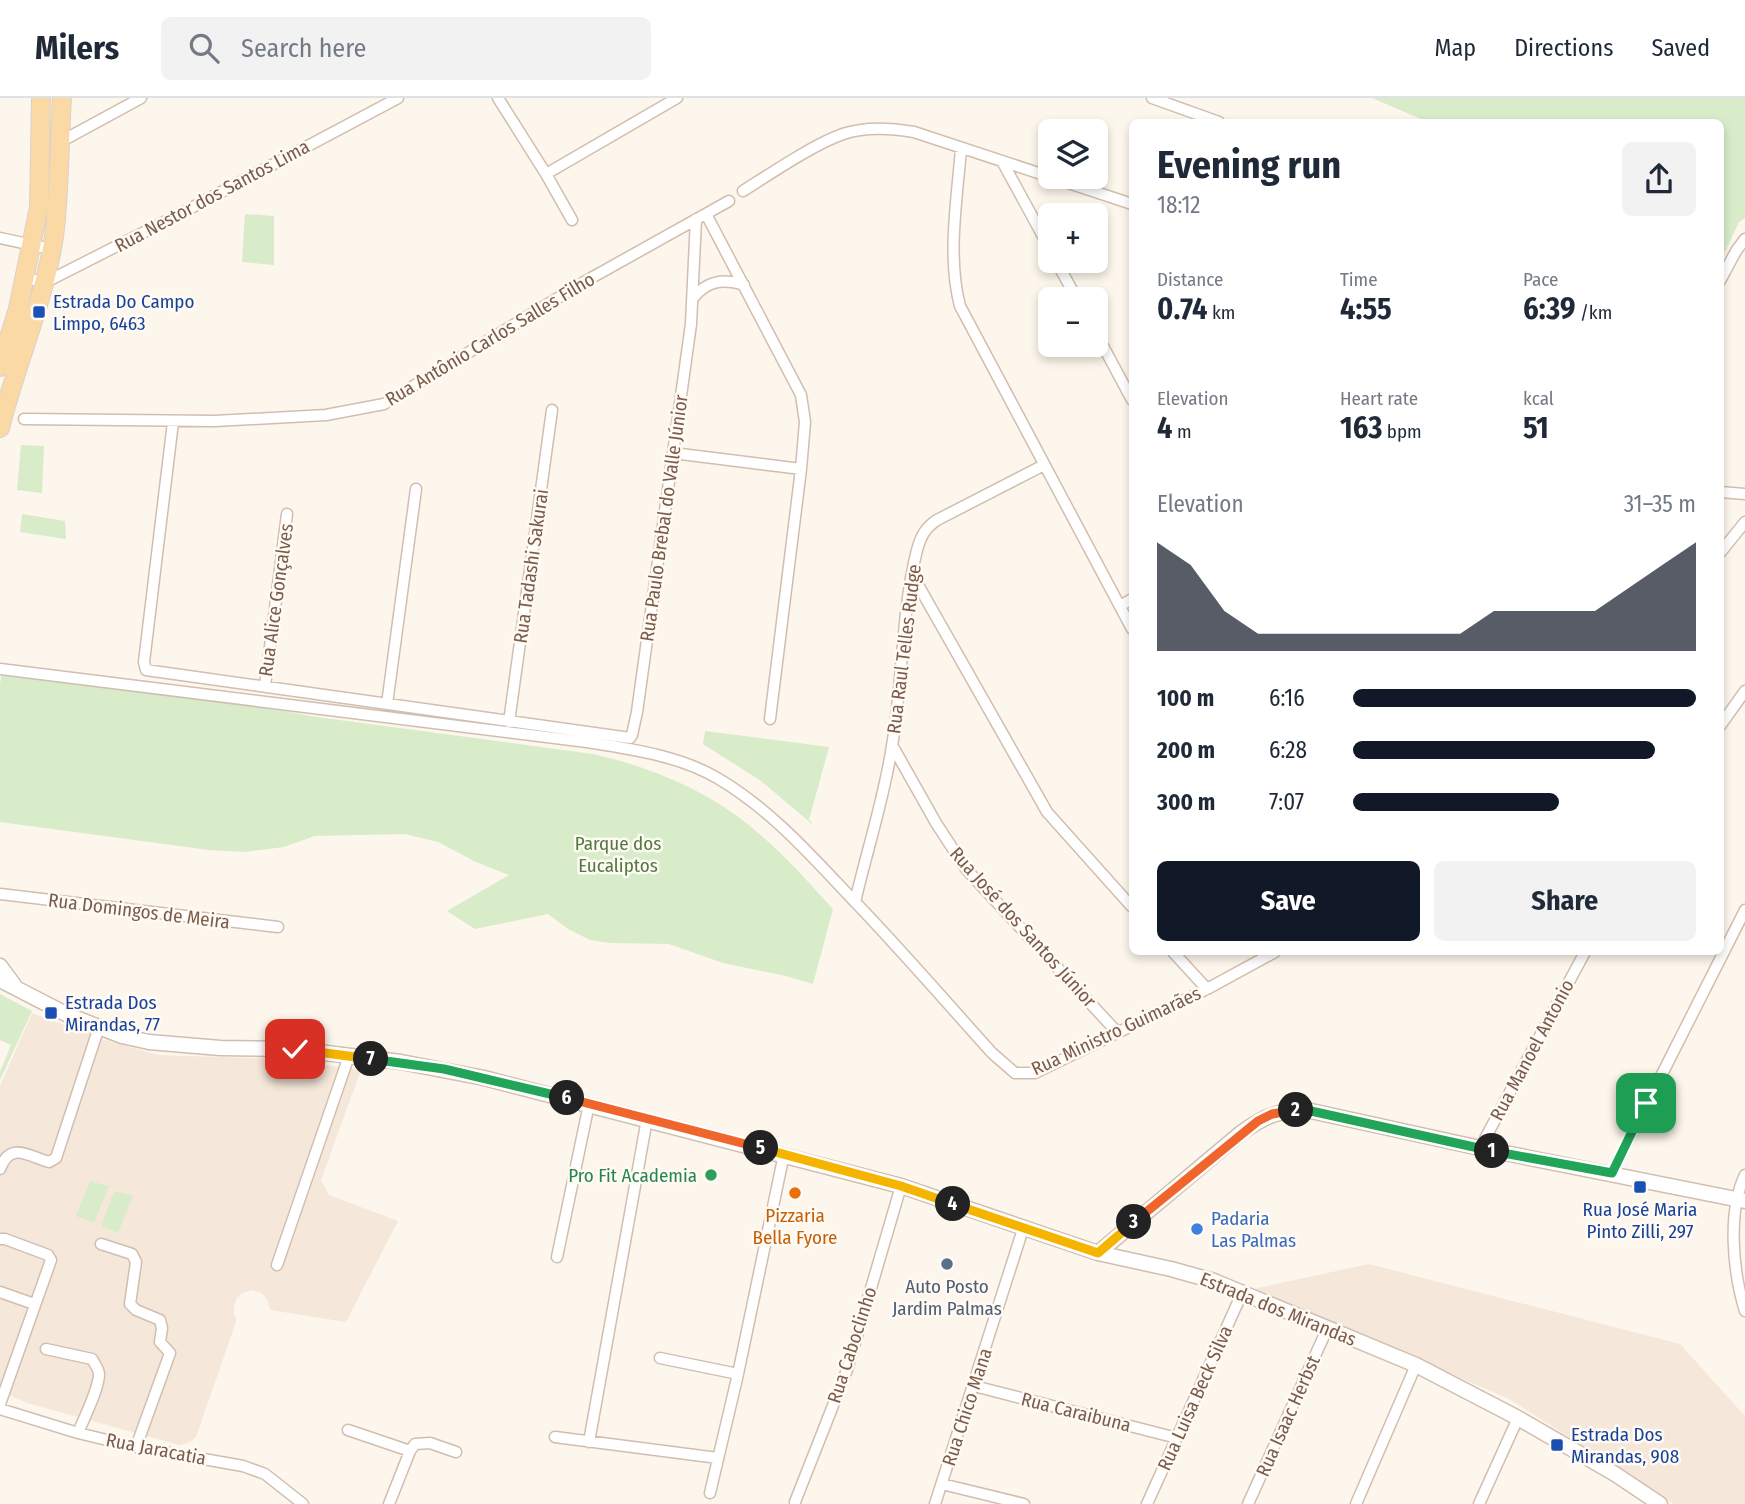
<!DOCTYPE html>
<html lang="en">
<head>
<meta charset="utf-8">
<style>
	body { margin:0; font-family:"Fira Sans Condensed",sans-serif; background:#f2f2f3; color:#1f2937; height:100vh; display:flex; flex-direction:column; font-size:26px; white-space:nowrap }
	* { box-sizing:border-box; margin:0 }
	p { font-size:23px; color:#747a83 }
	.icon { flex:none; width:38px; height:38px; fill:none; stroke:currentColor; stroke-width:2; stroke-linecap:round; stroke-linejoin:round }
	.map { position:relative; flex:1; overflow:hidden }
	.sheet { position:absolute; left:1129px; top:21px; width:595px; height:836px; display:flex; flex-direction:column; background:#fff; border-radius:10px; box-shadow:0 4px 10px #0003 }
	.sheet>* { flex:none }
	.fabs { position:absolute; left:1038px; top:21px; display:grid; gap:14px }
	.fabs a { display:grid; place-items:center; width:70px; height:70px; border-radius:10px; background:#fff; box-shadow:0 4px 10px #0003; font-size:35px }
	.pin { position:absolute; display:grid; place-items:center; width:60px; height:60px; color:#fff; margin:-30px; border-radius:14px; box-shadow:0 4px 10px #0006 }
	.km { position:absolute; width:35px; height:35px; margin:-18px; border-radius:50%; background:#222; color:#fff; font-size:19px; line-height:35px; text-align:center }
	.round { display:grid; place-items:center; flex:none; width:74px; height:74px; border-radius:10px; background:#f2f2f3 }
	.overview { display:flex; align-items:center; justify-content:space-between; height:119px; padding:0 28px }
	h1 { font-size:38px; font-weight:700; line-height:52px }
	.metrics { display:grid; grid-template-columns:repeat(3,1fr); gap:10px; height:119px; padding:7px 28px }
	.metrics div { display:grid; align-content:center }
	.metrics b { font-size:30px; font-weight:700 }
	.metrics small { font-size:19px; font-weight:400 }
	.metrics p { font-size:19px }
	.chart { height:196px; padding:14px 28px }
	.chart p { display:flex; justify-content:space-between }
	.chart svg { width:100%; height:126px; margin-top:7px; fill:#111827; opacity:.7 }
	.cta { display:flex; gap:14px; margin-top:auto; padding:14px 28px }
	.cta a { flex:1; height:80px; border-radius:10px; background:#111827; color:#fff; font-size:28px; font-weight:700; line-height:80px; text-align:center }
	.cta a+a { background:#f2f2f3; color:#1f2937 }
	ul { padding:0 28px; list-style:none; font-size:23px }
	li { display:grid; grid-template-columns:112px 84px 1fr; align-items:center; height:52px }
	li i { height:18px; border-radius:9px; background:#111827 }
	header { display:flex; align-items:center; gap:42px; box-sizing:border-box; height:98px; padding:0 35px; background:#fff; border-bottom:2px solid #e0e1e3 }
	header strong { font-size:33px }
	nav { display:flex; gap:38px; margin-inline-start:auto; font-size:24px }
	.search { width:490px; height:63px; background:#f2f2f3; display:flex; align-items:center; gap:18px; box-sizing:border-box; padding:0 24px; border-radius:10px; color:#747a83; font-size:26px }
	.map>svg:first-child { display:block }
	.residential { fill:#f5e8da }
	.green { fill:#d8ecc9 }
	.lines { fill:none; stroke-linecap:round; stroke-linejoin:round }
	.minor-casing { stroke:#d1beb0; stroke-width:13 }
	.tertiary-casing { stroke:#d1beb0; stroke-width:17 }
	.primary-casing { stroke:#dad1cd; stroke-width:20 }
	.minor { stroke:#fff; stroke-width:10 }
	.tertiary { stroke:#fff; stroke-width:14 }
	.primary { stroke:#fbd9a5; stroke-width:18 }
	.split-1-casing { stroke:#fff; stroke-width:14 }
	.split-2-casing { stroke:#fff; stroke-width:14 }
	.split-3-casing { stroke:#fff; stroke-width:14 }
	.split-4-casing { stroke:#fff; stroke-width:14 }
	.split-5-casing { stroke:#fff; stroke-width:14 }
	.split-6-casing { stroke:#fff; stroke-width:14 }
	.split-7-casing { stroke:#fff; stroke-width:14 }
	.split-8-casing { stroke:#fff; stroke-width:14 }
	.split-1 { stroke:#22a559; stroke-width:9 }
	.split-2 { stroke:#22a559; stroke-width:9 }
	.split-3 { stroke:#f0652b; stroke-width:9 }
	.split-4 { stroke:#f5b400; stroke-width:9 }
	.split-5 { stroke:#f5b400; stroke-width:9 }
	.split-6 { stroke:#f0652b; stroke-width:9 }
	.split-7 { stroke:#22a559; stroke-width:9 }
	.split-8 { stroke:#f5b400; stroke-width:9 }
	.transit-dot { fill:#1a4fb4; stroke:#fffaf3; stroke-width:2.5 }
	.leisure-dot { fill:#2e9e5b; stroke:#fffaf3; stroke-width:2.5 }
	.food-dot { fill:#e8710a; stroke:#fffaf3; stroke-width:2.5 }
	.shop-dot { fill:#3f7fe0; stroke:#fffaf3; stroke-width:2.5 }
	.service-dot { fill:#5c6f8a; stroke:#fffaf3; stroke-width:2.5 }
	.labels { text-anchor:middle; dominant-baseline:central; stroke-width:5; stroke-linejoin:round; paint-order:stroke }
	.street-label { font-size:19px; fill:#7a5c4d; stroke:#fffaf3 }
	.transit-label { font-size:19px; fill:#164399; stroke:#fffaf3; text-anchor:start }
	.park-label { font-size:19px; fill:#537a41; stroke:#fffaf3 }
	.leisure-label { font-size:19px; fill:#27864d; stroke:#fffaf3; text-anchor:end }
	.food-label { font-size:19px; fill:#c56008; stroke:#fffaf3 }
	.shop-label { font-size:19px; fill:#366cbe; stroke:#fffaf3; text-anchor:start }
	.service-label { font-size:19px; fill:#4e5e75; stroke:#fffaf3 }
</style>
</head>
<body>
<header>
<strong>Milers</strong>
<div class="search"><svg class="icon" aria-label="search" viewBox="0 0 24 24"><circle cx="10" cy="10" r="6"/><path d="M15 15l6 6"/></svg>Search here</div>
<nav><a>Map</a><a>Directions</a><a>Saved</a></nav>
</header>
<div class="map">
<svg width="1745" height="1406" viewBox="0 0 1745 1406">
	<rect width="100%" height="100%" fill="#fdf6ec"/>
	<path class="residential" d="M32,915L105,942L158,957L276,961L361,972L321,1082L329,1097L398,1123L346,1224L270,1212L267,1201L261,1195L252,1192L242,1195L237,1200L234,1208V1217L237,1221L196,1339L190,1344L179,1347L27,1305L0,1293V988Z
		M1369,1166L1680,1246L1745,1318V1406H1674L1509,1301L1253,1191Z"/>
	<path class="green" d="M1372,0H1745V120L1739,124L1724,156L1720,154V24H1428Z
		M245,116L274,118V167L242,164Z
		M21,347L44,348L42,395L17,392Z
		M22,416L65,423L66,441L20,434Z
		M2,572L224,602L317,619L593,656C651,669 712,694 757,734C785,757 809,785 833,811L813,886L786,878L723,865L669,846L610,845L590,842L568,831L548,816L475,831L447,813L509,777L476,764L438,744L405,736L315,738L284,749L243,754L209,752L0,724V586Z
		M705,633L829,649L809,722L812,724V726L761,683L703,646Z
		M0,896L32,913L0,982V974L11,947L0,942Z
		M90,1083L109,1088L94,1125L76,1118Z
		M114,1093L133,1098L118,1135L101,1128Z"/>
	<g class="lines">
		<g class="minor-casing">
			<path id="minor" d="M498,0L546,76L572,122
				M1152,0L1219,24
				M60,44L141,0
				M961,51C957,101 947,159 960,208L1132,531
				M1003,65L1050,151
				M546,76L677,0
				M743,93C770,76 814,46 843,36C866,28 891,30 914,34L1132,106
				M0,140L51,151
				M1056,163L1077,201
				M25,179L44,185L176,118L398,0
				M1720,183L1736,153L1745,141
				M693,200C707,183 723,180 744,187
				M1096,235L1132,302
				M24,321L215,323L326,317L384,306L584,184L729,103
				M173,324L144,564L146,572L630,640L632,637L637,614L691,226L696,121
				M673,355L801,371L805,324L801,297L706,116
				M1720,394L1745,396
				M1720,455L1745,424
				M913,478L1047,714L1132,809
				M1120,508L1132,501
				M0,571L587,644C631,651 681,658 719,681C774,714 813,760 857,806C903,854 947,905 992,955L1015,975H1035L1207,891L1275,854
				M265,588L287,416
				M387,606L416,391
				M770,621L801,371
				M509,624L552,312
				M1720,628L1745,593
				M892,647L936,725L966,771L1117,934
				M0,796L278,829
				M855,804C867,752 884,701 892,648C903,583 901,515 917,452C921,438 925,430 937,422L1044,367
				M1173,854L1207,891
				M1480,1050L1585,854
				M0,1071C10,1043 28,1058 49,1064L56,1060L99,929
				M1612,1075L1745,812
				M1745,1077C1727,1114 1733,1174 1745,1213
				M0,1141H5L48,1157L51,1162L0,1306
				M101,1146L132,1156L136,1164L130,1206L136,1212L160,1222L162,1230L160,1244L170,1255L136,1349
				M557,1159L589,1006
				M277,1167L349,958
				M0,1194L34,1206
				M46,1251L92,1261C94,1265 99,1271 99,1276C99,1291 84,1320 78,1335
				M660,1260L738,1276
				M974,1288L1177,1340
				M0,1311L78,1335L136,1349L243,1368L265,1376L303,1406
				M348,1332L410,1353
				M555,1339L718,1360
				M589,1344L647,1021
				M942,1386L1024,1406
				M710,1395L738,1276L784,1056
				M795,1404L847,1272L901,1088
				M389,1406L410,1353L415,1346L430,1345L456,1354
				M935,1406L1023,1131
				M1147,1406L1243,1193
				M1248,1406L1328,1229
				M1356,1406L1416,1267
				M1479,1406L1518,1320"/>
		</g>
		<g class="tertiary-casing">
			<path id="tertiary" d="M0,868L14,887
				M0,882L68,917L122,938L149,944L220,950L295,951L326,955L401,964L484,980L901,1088L1098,1155L1171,1171L1214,1183L1416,1267L1518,1320L1615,1376L1660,1406
				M1098,1155L1241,1035C1266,1017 1280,1011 1311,1013L1480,1050L1745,1103"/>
		</g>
		<g class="primary-casing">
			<path id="primary" d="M0,269L18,211L39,109L41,0
				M0,330C16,266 44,204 54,139C60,93 59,46 62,0"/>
		</g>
		<use href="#minor" class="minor"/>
		<use href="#tertiary" class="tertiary"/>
		<use href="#primary" class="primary"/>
	</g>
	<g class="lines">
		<g class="split-1-casing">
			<path id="split-1" d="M1492,1053L1612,1075L1646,1005"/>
		</g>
		<g class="split-2-casing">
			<path id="split-2" d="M1296,1012L1311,1013L1492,1053"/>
		</g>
		<g class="split-3-casing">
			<path id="split-3" d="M1134,1124L1258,1023L1272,1016L1296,1012"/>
		</g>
		<g class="split-4-casing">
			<path id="split-4" d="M953,1106L1098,1155L1134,1124"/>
		</g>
		<g class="split-5-casing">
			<path id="split-5" d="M761,1050L901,1088L953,1106"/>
		</g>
		<g class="split-6-casing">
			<path id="split-6" d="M567,1000L761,1050"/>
		</g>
		<g class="split-7-casing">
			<path id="split-7" d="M371,961L444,971L567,1000"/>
		</g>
		<g class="split-8-casing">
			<path id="split-8" d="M295,951L371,961"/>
		</g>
		<use href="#split-1" class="split-1"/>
		<use href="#split-2" class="split-2"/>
		<use href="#split-3" class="split-3"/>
		<use href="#split-4" class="split-4"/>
		<use href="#split-5" class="split-5"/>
		<use href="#split-6" class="split-6"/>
		<use href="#split-7" class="split-7"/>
		<use href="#split-8" class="split-8"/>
	</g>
	<g class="transit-dot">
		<rect x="32" y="207" width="14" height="14" rx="3.5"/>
		<rect x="44" y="908" width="14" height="14" rx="3.5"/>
		<rect x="1633" y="1082" width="14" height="14" rx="3.5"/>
		<rect x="1550" y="1340" width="14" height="14" rx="3.5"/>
	</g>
	<circle class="leisure-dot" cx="711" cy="1077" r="7"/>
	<circle class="food-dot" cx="795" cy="1095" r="7"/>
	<circle class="shop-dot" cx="1197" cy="1131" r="7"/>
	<circle class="service-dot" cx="947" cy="1166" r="7"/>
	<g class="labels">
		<g class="street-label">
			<text transform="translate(212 98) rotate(-28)">Rua Nestor dos Santos Lima</text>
			<text transform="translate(490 241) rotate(-31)">Rua Antônio Carlos Salles Filho</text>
			<text transform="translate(664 420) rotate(-82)">Rua Paulo Brebal do Valle Júnior</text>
			<text transform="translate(531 468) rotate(-82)">Rua Tadashi Sakurai</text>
			<text transform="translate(276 502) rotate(-82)">Rua Alice Gonçalves</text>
			<text transform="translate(904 551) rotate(-83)">Rua Raul Telles Rudge</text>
			<text transform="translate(139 813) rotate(7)">Rua Domingos de Meira</text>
			<text transform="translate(1023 829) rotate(48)">Rua José dos Santos Júnior</text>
			<text transform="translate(1116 933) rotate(-25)">Rua Ministro Guimarães</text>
			<text transform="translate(1532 952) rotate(-62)">Rua Manoel Antonio</text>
			<text transform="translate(1278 1211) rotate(22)">Estrada dos Mirandas</text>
			<text transform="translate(852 1247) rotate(-72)">Rua Caboclinho</text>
			<text transform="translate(1195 1300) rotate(-66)">Rua Luisa Beck Silva</text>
			<text transform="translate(967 1309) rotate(-72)">Rua Chico Mana</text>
			<text transform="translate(1076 1314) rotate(14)">Rua Caraibuna</text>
			<text transform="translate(1288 1318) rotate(-66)">Rua Isaac Herbst</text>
			<text transform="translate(156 1351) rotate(11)">Rua Jaracatia</text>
		</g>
		<g class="transit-label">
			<text x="53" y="203">Estrada Do Campo<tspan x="53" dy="22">Limpo, 6463</tspan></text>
			<text x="65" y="904">Estrada Dos<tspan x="65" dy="22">Mirandas, 77</tspan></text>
			<text x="1640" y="1111" text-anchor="middle">Rua José Maria<tspan x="1640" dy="22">Pinto Zilli, 297</tspan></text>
			<text x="1571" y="1336">Estrada Dos<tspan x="1571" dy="22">Mirandas, 908</tspan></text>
		</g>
		<g class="park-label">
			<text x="618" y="745">Parque dos<tspan x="618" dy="22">Eucaliptos</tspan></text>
		</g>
		<g class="leisure-label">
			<text x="697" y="1077">Pro Fit Academia</text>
		</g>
		<g class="food-label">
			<text x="795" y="1117">Pizzaria<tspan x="795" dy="22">Bella Fyore</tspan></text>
		</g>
		<g class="shop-label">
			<text x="1211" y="1120">Padaria<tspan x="1211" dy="22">Las Palmas</tspan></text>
		</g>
		<g class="service-label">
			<text x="947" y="1188">Auto Posto<tspan x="947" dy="22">Jardim Palmas</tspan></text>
		</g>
	</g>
</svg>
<div class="fabs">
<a><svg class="icon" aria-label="layers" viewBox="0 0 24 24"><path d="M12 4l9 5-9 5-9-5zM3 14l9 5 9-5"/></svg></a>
<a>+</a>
<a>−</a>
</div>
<div class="pin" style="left:1646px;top:1005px;background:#1e9e55"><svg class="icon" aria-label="arrive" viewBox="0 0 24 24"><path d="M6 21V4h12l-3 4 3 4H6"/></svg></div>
<div class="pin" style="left:295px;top:951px;background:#d93025"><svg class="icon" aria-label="check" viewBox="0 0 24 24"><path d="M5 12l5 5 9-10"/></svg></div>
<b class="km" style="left:1492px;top:1053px">1</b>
<b class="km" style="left:1296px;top:1012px">2</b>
<b class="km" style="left:1134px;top:1124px">3</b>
<b class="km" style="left:953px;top:1106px">4</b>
<b class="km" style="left:761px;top:1050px">5</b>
<b class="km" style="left:567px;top:1000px">6</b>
<b class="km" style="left:371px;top:961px">7</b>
<section class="sheet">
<div class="overview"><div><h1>Evening run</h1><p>18:12</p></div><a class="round"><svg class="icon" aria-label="share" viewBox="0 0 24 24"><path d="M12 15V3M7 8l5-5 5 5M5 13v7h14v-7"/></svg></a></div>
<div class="metrics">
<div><p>Distance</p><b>0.74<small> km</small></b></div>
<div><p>Time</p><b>4:55</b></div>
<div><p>Pace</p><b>6:39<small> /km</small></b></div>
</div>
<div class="metrics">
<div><p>Elevation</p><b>4<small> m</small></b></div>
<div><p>Heart rate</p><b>163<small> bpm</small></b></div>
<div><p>kcal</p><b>51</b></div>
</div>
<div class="chart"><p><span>Elevation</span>31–35 m</p>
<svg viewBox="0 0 160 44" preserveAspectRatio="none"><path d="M0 44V6L10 14L20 30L30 38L40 38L50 38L60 38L70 38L80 38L90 38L100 30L110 30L120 30L130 30L140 22L150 14L160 6V44z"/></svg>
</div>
<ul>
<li><b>100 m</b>6:16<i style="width:100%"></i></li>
<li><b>200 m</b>6:28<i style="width:88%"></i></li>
<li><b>300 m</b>7:07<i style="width:60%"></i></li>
</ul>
<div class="cta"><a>Save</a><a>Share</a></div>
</section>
</div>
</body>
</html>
